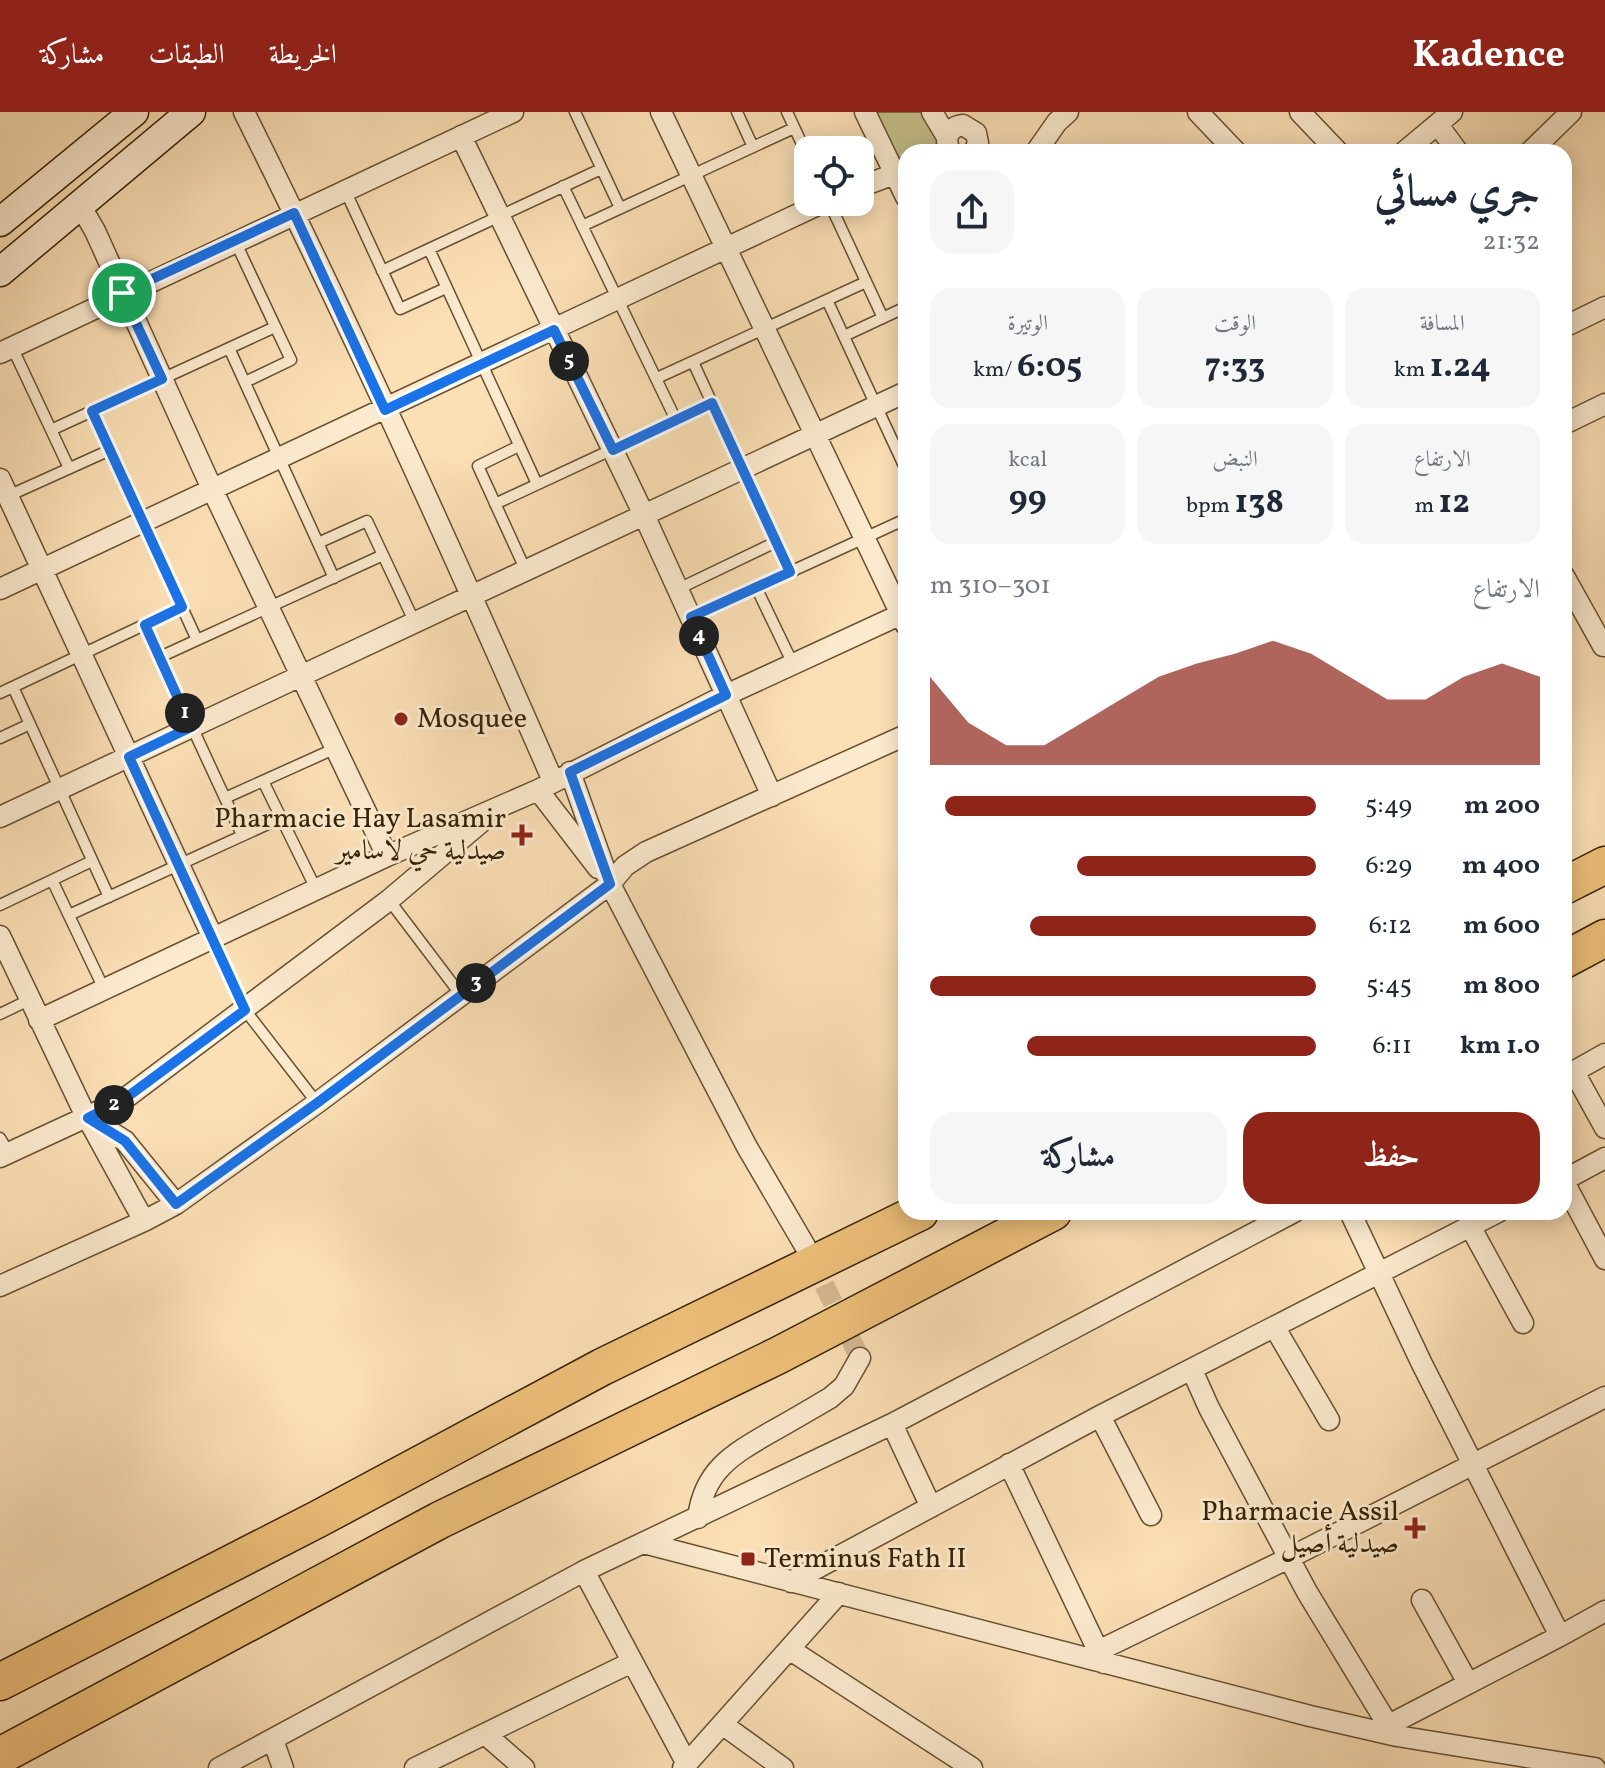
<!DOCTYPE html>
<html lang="ar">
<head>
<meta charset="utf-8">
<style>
	body { margin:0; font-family:Vollkorn,Amiri,serif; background:#f6f6f7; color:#1f2937; direction:rtl; height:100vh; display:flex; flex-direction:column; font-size:30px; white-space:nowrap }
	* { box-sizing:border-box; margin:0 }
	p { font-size:26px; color:#747a83 }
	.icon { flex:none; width:44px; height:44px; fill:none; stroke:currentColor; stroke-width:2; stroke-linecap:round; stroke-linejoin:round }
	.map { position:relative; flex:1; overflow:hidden; direction:ltr }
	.details { position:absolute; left:898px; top:32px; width:674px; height:1076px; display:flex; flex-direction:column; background:#fff; border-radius:24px; box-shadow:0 4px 20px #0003; direction:rtl }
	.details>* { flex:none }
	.fabs { position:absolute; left:794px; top:24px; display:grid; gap:16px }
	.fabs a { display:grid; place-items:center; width:80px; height:80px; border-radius:16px; background:#fff; box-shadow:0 4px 20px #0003; font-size:40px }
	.pin { position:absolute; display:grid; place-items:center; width:68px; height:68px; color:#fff; margin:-34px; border:4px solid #fff; border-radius:50%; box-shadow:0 2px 8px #0007 }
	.km { position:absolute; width:40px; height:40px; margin:-20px; border-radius:50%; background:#222; color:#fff; font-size:22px; line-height:40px; text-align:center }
	.round { display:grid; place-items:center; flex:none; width:84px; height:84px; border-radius:24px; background:#f6f6f7 }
	.headline { display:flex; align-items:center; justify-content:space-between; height:136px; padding:0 32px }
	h1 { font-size:44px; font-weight:700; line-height:60px }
	.metrics { display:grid; grid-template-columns:repeat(3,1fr); gap:12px; height:136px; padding:8px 32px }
	.metrics div { display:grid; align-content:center; border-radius:20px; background:#f6f6f7; text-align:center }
	.metrics b { font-size:34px; font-weight:700 }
	.metrics small { font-size:22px; font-weight:400 }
	.metrics p { font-size:22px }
	.chart { height:224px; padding:16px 32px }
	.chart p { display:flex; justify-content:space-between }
	.chart svg { width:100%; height:144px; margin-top:8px; fill:#8f2418; opacity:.7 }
	.button { display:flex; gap:16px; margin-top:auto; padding:16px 32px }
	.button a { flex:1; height:92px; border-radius:24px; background:#8f2418; color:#fff; font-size:32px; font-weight:700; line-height:92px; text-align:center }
	.button a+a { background:#f6f6f7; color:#1f2937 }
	ul { padding:0 32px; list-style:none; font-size:26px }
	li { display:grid; grid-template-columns:128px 96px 1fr; align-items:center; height:60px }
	li i { height:20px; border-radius:10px; background:#8f2418 }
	header { display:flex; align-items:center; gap:48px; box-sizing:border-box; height:112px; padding:0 40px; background:#8f2418; color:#fff }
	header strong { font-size:38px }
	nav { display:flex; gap:44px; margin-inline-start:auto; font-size:28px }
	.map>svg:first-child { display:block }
	.green { fill:#c5c089; stroke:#7e7147; stroke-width:2 }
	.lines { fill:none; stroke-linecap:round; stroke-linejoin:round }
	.street-tunnel { stroke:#d4b992; stroke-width:20; stroke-dasharray:20 10; stroke-linecap:butt }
	.lane-casing { stroke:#675131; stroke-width:13 }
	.street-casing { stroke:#675131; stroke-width:23 }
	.secondary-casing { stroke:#362205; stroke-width:31 }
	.highway-casing { stroke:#362205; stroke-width:39 }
	.lane { stroke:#fceacf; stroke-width:10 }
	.street { stroke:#fceacf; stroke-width:20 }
	.secondary { stroke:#fceacf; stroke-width:28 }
	.highway { stroke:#eec07a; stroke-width:36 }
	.route-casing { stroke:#fff; stroke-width:16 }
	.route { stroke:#1a73e8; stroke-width:10 }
	.poi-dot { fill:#8f2418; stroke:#fceacf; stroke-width:3 }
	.labels { text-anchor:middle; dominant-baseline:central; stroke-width:6; stroke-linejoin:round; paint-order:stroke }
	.poi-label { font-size:28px; fill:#362205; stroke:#fceacf; text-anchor:start }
</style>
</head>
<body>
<header>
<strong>Kadence</strong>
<nav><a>الخريطة</a><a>الطبقات</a><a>مشاركة</a></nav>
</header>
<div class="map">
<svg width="1605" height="1656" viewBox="0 0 1605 1656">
	<rect width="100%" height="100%" fill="#fbdfb5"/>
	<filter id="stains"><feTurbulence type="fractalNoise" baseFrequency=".0025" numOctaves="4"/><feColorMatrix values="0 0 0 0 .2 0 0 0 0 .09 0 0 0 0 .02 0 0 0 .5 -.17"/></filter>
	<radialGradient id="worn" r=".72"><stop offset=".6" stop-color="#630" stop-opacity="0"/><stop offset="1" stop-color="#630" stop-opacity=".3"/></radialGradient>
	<path class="green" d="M868,0H934L950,27L917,40H906V44L892,50Z"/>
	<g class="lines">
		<path class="street-tunnel" d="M811,1146L860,1246"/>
		<g class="lane-casing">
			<path id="lane" d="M575,0L620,96
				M737,0L753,35
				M787,0L808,45
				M563,74L676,308
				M345,78L400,197L446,176
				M829,90L883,206
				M582,114L794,16
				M235,129L291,248L245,270
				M382,159L429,137
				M827,188L906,358
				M844,224L906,195
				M12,235L69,356
				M229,236L334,466
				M693,250L790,460L906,407
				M657,266L866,170
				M92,299L197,528L383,443
				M51,318L275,215
				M519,334L478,354L526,459
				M537,372L429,137L601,57
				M8,384L110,338
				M495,392L712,291
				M318,431L367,409L415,511
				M756,475L793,552
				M678,477L776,430
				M691,505L790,460
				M145,513L242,723
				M160,545L197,528
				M13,575L109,785
				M0,581L182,495
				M0,626L30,612
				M263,669L316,777
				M225,686L336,636
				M52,768L104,877
				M389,788L461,883
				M0,793L92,749
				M69,803L281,706
				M213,826L245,898L317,991
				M0,902L29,888
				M0,1026L9,1041"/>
		</g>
		<g class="street-casing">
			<path id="street" d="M244,0C354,220 455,444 553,669
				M661,0L906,513
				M865,0L906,85
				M932,0L947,25
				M1198,0L1236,40
				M1300,0L1338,40
				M1438,13L1458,40
				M461,24L644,403L772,684
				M951,40C943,28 948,15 963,13L976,21L978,31L974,40
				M1036,40L1057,10L1068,0
				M1404,40L1452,0
				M1530,40L1571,0
				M860,75L905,58
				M80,93L95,119L213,379L387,744
				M1564,215L1605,195
				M0,241L513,0
				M1564,312L1605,292
				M0,367L213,826
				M1564,464L1603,534
				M0,477L824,90
				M570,660L610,772L747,1035L805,1134
				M538,678L598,756
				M0,705L906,280
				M0,824L82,996L144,1109
				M39,908L387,744L538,678L726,583L906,500
				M1574,960L1605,1016
				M1564,965L1605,942
				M92,1008L125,1029L176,1092
				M0,1045L123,988L389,788L480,711
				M1564,1068L1605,1046
				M1564,1070L1605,1147
				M1350,1100L1422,1252L1560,1524L1605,1499
				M1470,1114L1523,1211
				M0,1174L144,1109L176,1092L317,991L610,772L625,754L646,740L906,623
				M1275,1216L1329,1308
				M1192,1258L1209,1296L1307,1480L1388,1613
				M1100,1304L1151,1403
				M892,1312L931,1395
				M1009,1352L1104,1551
				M698,1406C704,1358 733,1342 771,1320C791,1309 811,1297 830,1286L844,1274L860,1246
				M644,1431L1310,1604L1397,1624L1595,1656
				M584,1459L687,1652
				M791,1470L1100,1304L1498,1100
				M1422,1488L1468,1571
				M789,1537L972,1656
				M1098,1539L1289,1446L1605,1285
				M722,1612L783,1656
				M1379,1618L1560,1524
				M485,1622L524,1656
				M273,1628L283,1656
				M219,1656L584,1459L892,1312L1294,1100
				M415,1656L632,1550
				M683,1656L839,1481"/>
		</g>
		<g class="secondary-casing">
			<path id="secondary" d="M0,110L134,0
				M0,160L191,0"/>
		</g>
		<g class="highway-casing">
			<path id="highway" d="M1564,774L1605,753
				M1564,848L1605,826
				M0,1570L318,1407L602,1255L920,1100
				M0,1644L440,1408L777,1244L1053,1100"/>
		</g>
		<use href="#lane" class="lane"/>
		<use href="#street" class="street"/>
		<use href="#secondary" class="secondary"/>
		<use href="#highway" class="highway"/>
	</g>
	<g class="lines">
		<g class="route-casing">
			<path id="route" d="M294,101L385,298L554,218L613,338L712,291L790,460L691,505L726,583L570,660L610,772L317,991L176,1092L125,1029L88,1006L123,988L245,898L129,645L191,615L145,513L182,495L92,299L162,267L122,181Z"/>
		</g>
		<use href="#route" class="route"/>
	</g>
	<g class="poi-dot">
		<circle cx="401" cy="607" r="8"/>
		<path d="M518 711h8v8h8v8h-8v8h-8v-8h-8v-8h8z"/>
		<path d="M1411 1404h8v8h8v8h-8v8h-8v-8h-8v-8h8z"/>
		<rect x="740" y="1439" width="16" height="16" rx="4"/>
	</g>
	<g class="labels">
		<g class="poi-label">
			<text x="417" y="607">Mosquee</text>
			<text x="506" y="707" text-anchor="end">Pharmacie Hay Lasamir<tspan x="506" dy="32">صيدلية حي لاسامير</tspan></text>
			<text x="1399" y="1400" text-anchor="end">Pharmacie Assil<tspan x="1399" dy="32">صيدلية أصيل</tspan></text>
			<text x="764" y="1447">Terminus Fath II</text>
		</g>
	</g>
	<rect width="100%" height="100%" filter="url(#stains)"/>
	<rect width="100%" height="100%" fill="url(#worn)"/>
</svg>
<div class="fabs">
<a><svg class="icon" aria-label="locate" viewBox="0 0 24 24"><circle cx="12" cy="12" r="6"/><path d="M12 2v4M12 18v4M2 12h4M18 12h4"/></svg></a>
</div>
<div class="pin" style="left:122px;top:181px;background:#1e9e55"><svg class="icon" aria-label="arrive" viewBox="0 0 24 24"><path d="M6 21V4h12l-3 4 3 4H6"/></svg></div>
<b class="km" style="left:185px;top:601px">1</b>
<b class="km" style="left:114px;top:993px">2</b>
<b class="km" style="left:476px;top:871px">3</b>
<b class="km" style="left:699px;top:524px">4</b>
<b class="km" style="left:569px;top:249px">5</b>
<section class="details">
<div class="headline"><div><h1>جري مسائي</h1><p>21:32</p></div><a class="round"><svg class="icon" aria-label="share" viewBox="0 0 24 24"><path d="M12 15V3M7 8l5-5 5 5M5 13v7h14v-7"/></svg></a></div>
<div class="metrics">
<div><p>المسافة</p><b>1.24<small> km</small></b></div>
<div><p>الوقت</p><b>7:33</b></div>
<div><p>الوتيرة</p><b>6:05<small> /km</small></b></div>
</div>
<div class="metrics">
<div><p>الارتفاع</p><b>12<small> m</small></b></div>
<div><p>النبض</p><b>138<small> bpm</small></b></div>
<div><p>kcal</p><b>99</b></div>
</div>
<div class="chart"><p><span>الارتفاع</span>301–310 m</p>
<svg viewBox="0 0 160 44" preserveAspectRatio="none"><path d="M0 44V17L10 31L20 38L30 38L40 31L50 24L60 17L70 13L80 10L90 6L100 10L110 17L120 24L130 24L140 17L150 13L160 17V44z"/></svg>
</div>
<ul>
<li><b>200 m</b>5:49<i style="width:96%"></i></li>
<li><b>400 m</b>6:29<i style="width:62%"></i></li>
<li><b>600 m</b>6:12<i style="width:74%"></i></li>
<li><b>800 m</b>5:45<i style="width:100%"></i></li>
<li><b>1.0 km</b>6:11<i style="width:75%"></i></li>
</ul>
<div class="button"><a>حفظ</a><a>مشاركة</a></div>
</section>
</div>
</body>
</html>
